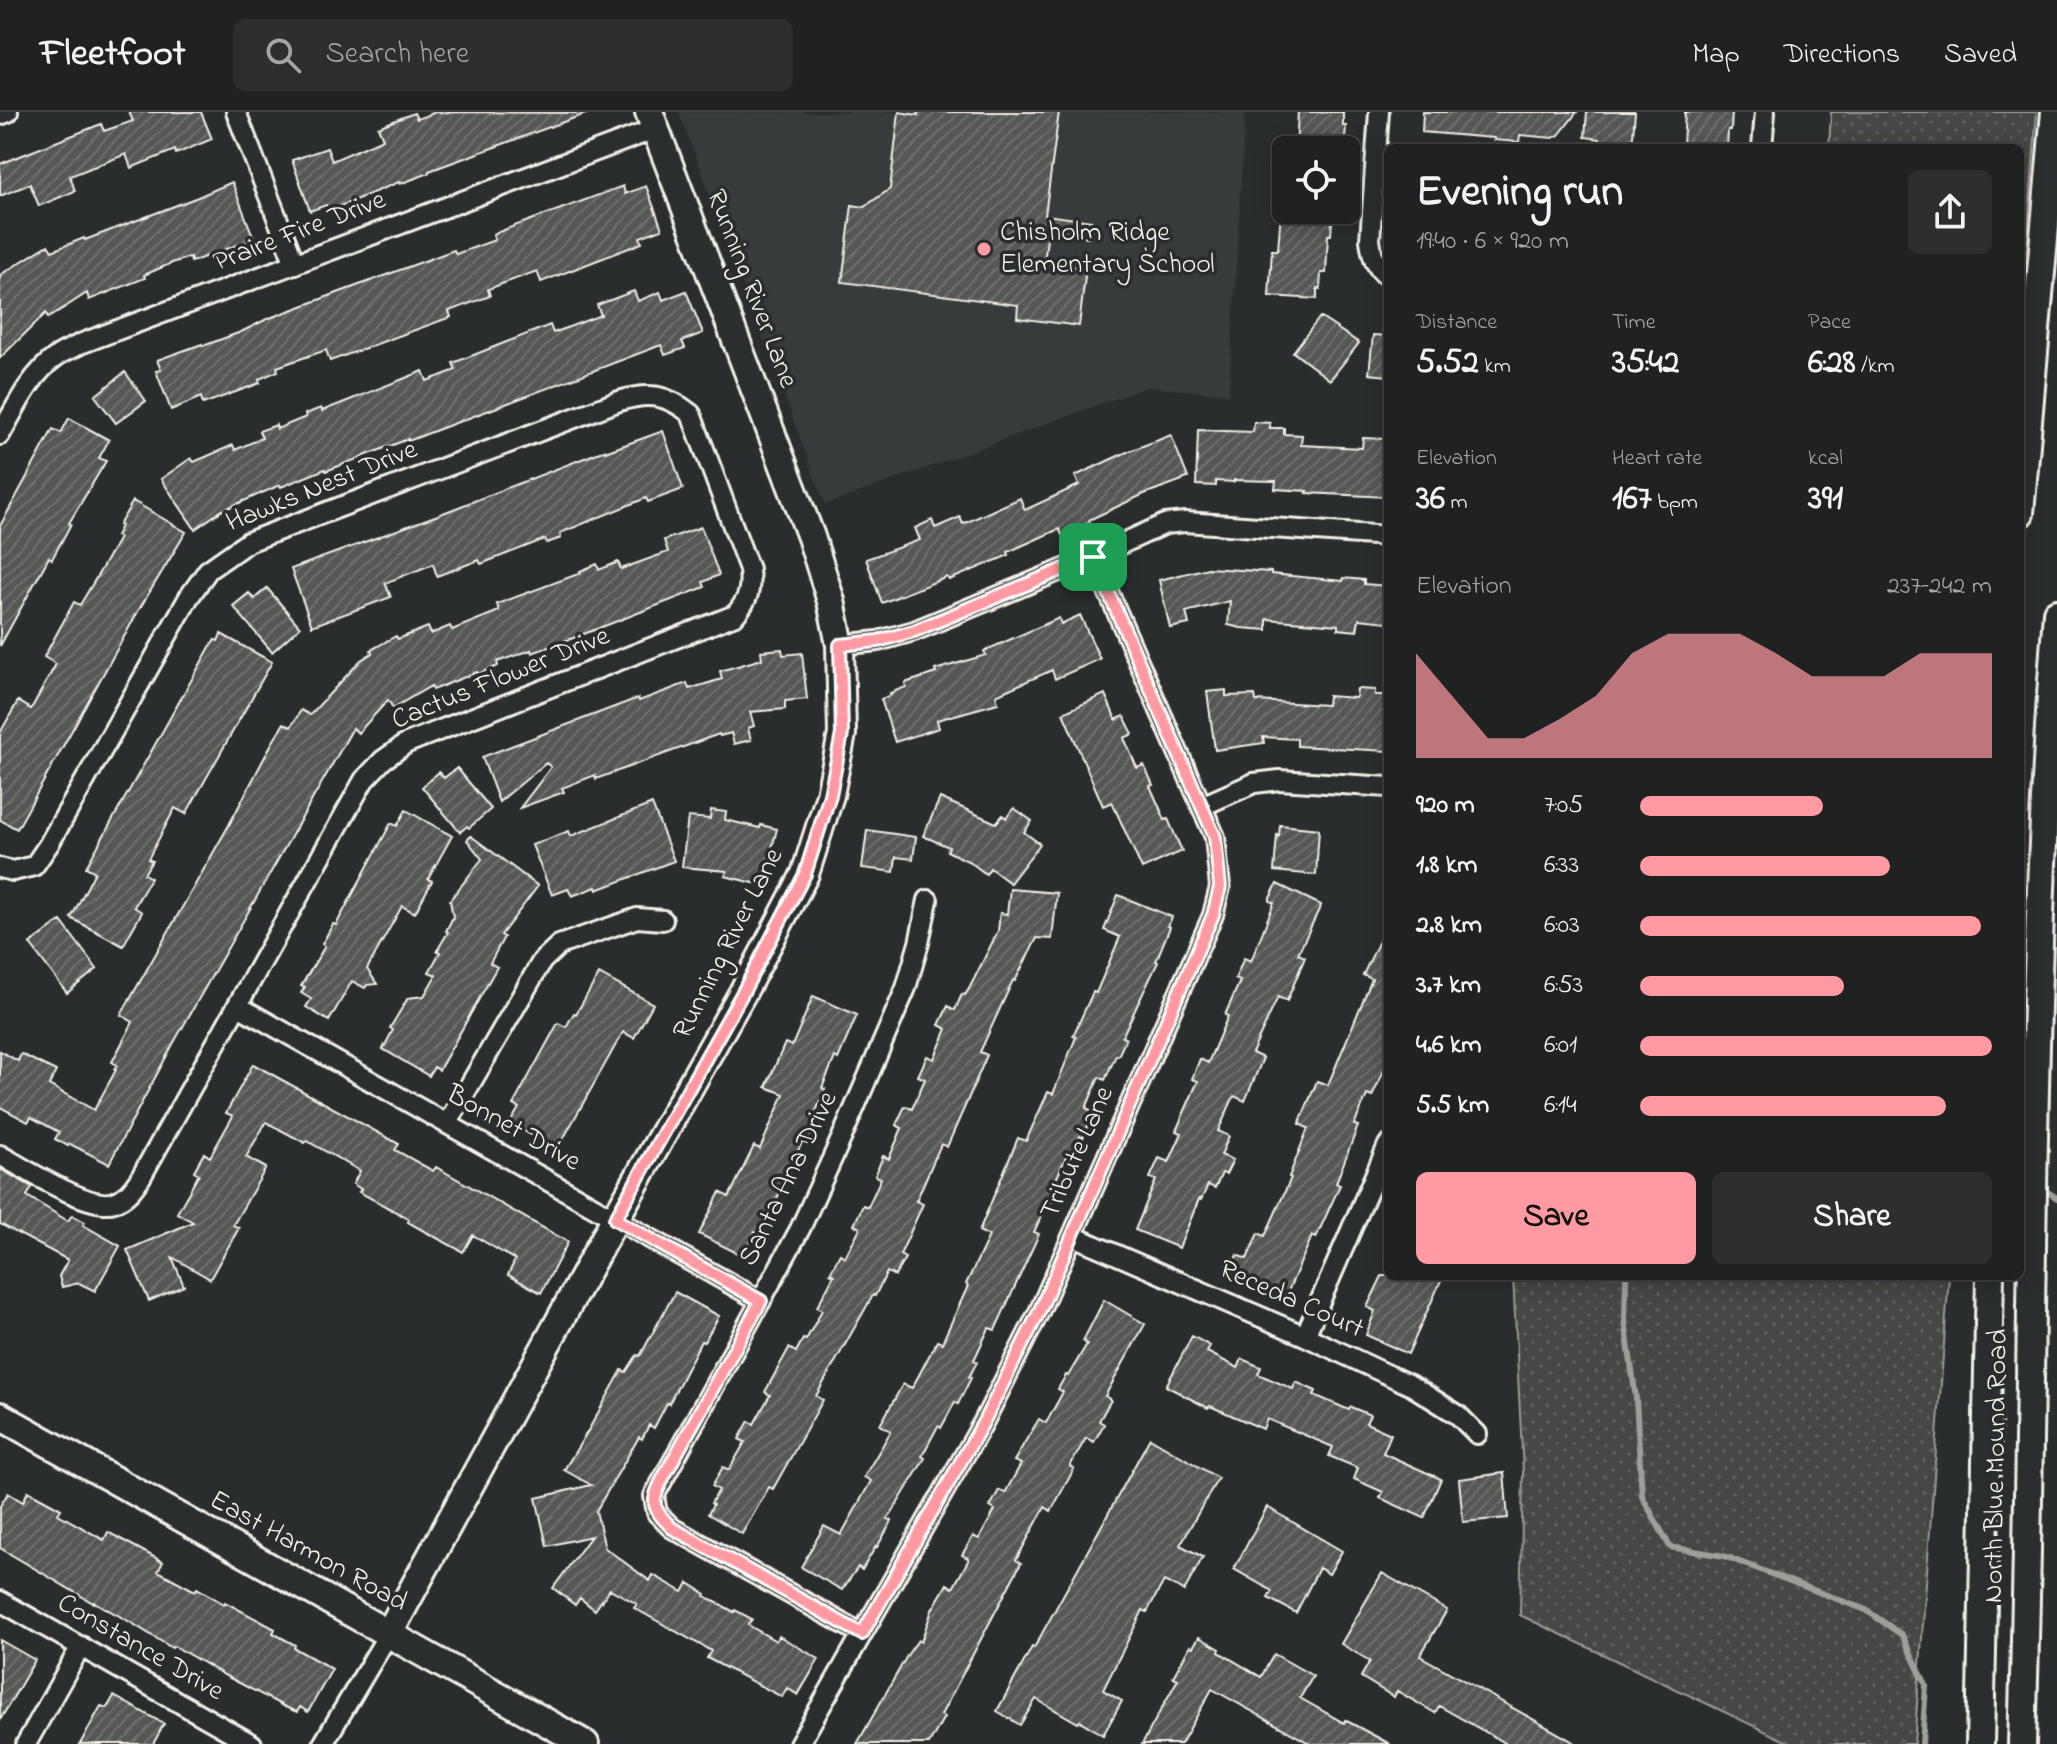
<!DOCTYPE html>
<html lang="en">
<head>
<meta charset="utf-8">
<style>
	body { margin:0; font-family:"Indie Flower",sans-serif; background:#2d2f2f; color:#f1f3f6; height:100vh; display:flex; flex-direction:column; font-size:30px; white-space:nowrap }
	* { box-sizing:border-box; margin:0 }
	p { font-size:26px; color:#a2a4a5 }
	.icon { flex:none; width:44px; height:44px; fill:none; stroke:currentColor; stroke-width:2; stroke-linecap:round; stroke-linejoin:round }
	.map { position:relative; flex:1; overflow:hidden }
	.drawer { position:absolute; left:1384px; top:32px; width:640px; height:1136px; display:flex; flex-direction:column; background:#202222; border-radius:12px; box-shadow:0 4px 20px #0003,0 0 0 2px #3d3f40 }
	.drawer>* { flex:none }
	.tools { position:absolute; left:1272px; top:24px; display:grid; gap:16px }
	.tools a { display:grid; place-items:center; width:88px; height:88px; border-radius:12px; background:#202222; box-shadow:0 4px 20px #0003,0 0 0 2px #3d3f40; font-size:40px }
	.pin { position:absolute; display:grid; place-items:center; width:68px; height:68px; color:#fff; margin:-34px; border-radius:16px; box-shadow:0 4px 12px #0006 }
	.round { display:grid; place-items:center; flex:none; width:84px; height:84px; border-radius:12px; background:#2d2f2f }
	.summary { display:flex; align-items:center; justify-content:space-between; height:136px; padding:0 32px }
	h1 { font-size:44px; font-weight:800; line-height:60px }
	.figures { display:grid; grid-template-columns:repeat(3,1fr); gap:12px; height:136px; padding:8px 32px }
	.figures div { display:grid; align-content:center }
	.figures b { font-size:34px; font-weight:800 }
	.figures small { font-size:22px; font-weight:400 }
	.figures p { font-size:22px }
	.chart { height:224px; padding:16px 32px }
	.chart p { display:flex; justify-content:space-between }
	.chart svg { width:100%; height:144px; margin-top:8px; fill:#ff9aa2; opacity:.7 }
	.primary-button { display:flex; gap:16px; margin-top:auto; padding:16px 32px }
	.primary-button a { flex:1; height:92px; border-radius:12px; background:#ff9aa2; color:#111; font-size:32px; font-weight:800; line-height:92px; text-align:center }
	.primary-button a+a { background:#2d2f2f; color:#f1f3f6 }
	ul { padding:0 32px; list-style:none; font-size:26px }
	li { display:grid; grid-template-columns:128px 96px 1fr; align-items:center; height:60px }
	li i { height:20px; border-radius:10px; background:#ff9aa2 }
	header { display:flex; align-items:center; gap:48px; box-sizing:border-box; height:112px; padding:0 40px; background:#202222; border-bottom:2px solid #3d3f40 }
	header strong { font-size:38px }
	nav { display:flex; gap:44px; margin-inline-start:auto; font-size:28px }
	.search { width:560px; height:72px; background:#2d2f2f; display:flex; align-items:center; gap:20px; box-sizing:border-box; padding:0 28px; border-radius:12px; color:#a2a4a5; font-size:30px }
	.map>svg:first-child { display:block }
	.built { fill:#373a3a }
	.park { fill:url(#park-dots); stroke:#9c9c96; stroke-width:2 }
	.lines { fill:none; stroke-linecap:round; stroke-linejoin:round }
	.stream { stroke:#9f9f9a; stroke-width:6 }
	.building { fill:url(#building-hatch); stroke:#f4f1e8; stroke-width:2 }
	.street-casing { stroke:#f4f1e8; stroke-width:24 }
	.secondary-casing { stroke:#f4f1e8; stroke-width:32 }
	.street { stroke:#2a2d2e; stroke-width:18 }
	.secondary { stroke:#2a2d2e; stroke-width:26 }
	.route-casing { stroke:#fff; stroke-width:16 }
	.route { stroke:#ff9aa2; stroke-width:10 }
	.poi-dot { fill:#ff9aa2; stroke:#2a2d2e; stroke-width:3 }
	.labels { text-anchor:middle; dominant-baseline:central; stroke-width:7; stroke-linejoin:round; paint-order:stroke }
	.street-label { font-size:28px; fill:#f4f1e8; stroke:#2a2d2e }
	.poi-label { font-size:28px; fill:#f4f1e8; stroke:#2a2d2e; text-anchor:start }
</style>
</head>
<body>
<header>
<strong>Fleetfoot</strong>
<div class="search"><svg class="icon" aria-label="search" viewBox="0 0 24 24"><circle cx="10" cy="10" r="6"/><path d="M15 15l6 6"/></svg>Search here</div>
<nav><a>Map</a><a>Directions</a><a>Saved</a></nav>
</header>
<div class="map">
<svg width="2057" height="1632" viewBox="0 0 2057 1632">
	<defs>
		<pattern id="park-dots" width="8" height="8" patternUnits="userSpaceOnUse" patternTransform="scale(2)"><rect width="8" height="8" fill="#444645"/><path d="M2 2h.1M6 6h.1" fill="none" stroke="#606160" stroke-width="1.8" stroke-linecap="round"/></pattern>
		<pattern id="building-hatch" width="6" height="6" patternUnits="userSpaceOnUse" patternTransform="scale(2)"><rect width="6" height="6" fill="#555756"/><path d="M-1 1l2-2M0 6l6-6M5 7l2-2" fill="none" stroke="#6e706e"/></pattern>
	</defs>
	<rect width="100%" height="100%" fill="#2a2d2e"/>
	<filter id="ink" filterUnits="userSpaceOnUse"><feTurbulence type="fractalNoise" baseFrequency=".0125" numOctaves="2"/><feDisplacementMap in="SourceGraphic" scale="16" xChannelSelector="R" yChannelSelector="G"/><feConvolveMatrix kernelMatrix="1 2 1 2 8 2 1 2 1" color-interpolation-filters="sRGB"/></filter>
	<g filter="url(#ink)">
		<path class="built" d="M679,0H1245L1229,282L1147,275L825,393Z"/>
		<path class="park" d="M1831,0H2037L2020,223V36H1829Z
			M1513,1164H1949L1914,1632H1792L1520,1503L1523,1360Z"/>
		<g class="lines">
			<path class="stream" d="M2040,1075L2057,1086
				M1626,1164L1625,1209L1636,1287L1642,1384L1670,1435L1724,1444L1866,1498L1902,1523L1926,1573L1922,1632"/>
		</g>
		<path class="building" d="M129,0H201L212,27L176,42L175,38L131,56L126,42L70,64L75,79L39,94L30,72L0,84V52L101,12L104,19L133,9Z
			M436,0L588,1L429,59V61L400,72L399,70L328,99L326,93L310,99L292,48L327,36L332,49L383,27L378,15L414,1L417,7Z
			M899,0L918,3V0H1059L1045,103L1092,109L1090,125L1048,119L1044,151L1086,156L1079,214L1017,206L1018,193L842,170L852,93L864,95L890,77Z
			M1298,0H1343V14H1346L1344,38H1296Z
			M1423,0H1577L1559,23L1553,26L1520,23L1519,30L1494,28V26L1481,25L1422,20Z
			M1587,0H1635L1632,36H1612L1613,32L1600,31V27L1585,25Z
			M1685,0H1732L1731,18H1728L1727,36L1683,33Z
			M232,70L254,127L191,150L190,145L172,151L144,163L145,166L89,188L87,181L48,206L46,201L0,246V163L48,133L52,139L84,126L85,128L198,85Z
			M623,74L625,82L646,74L662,117L640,125L642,131L541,170L537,159L488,177L490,184L449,199L451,205L330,249L326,238L277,255L278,259L259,267L260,271L203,292L201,285L171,298L156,259L161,258L157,248L202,232L203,234L241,220L267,207L454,138L456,142L495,128L493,122Z
			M1281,98H1333L1331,123H1328L1326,161H1321L1320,177L1317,176V187L1269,184L1272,138H1278Z
			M634,179L638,189L660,180L663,188L686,179L703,221L682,229L685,236L665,243L661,233L408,329V327L326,359L325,357L281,375L280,373L221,399L195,417L161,367L191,346L194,350L233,333L235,338L262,326L259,319L276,313L277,317L306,305L305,302L321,296L322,299L423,259L427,269L456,258L453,251L550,213L553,221L601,203L597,193Z
			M1320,205L1359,231L1330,268L1293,240Z
			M1373,223L1388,224V264L1369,262Z
			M125,260L146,289L116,311L95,284Z
			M69,306L109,328L99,346L106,349L69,411L71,412L52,447L49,445L0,534V414L53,317L61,321Z
			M1254,310L1270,311V316H1284V322L1302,323L1301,333L1362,336L1363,326L1386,327L1388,330V385L1307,381L1308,379L1275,377L1276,369L1234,368V370L1216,369V374L1196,373L1198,318L1253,320Z
			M663,319L683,377L648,390L646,386L560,421L561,426L547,431L545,427L481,452L479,448L437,464L433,452L385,471L391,485L312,514L291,457L438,403L605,338V340Z
			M1171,323L1188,366L1144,382L1089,408L1090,410L1062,423L1059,417L1008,440L1009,443L949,468L947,465L882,491L866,447L920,428L915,416L932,408L935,416L960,405L963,412L1020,386L1025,398L1079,373L1075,364L1127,340Z
			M133,389L186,420L140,496L17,717L0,708V621L18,589L31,597L56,552L44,545L74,490L80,493L99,461L119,426L116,424L121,414L119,413Z
			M701,415L719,463L703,470L705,475L576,525L532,541L531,538L497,550L498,554L478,562L477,560L433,578L431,574L393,596L388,588L358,621L353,616L173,932L109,1052L70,1032L68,1034L55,1027L59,1020L31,1005L28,1010L0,995V939L18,949L21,942L56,959L49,973L94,998L116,958L114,957L117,953L112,950L133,910L121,903L229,713L271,633L284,611L291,615L301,598L310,603L361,548L372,541L371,538L396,524L398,527L428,515L431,522L450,514L452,518L499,499L497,492L581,461L580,459L597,452L599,458L618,450L621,457L668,440L664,428Z
			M1208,456L1271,460V462L1343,469V466L1364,468V472L1388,474L1387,510L1359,507L1357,519L1338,517V513L1267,507V518L1241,516L1228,513L1230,489L1186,500L1189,512L1170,516L1159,468Z
			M267,476L300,515L272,540L233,494L249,481L254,487Z
			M1080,503L1100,547L1055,567L1052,558L996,583L998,591L937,608L939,616L895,630L881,587L891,583L890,581L906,575L905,571L936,561L935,558L986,543L984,539L1059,506L1061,512Z
			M221,522L272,550L186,702L175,696L148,747L152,749L144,762L151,766L134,795L142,800L123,834L71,806L95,760L86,755L210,535L215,528L218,529Z
			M782,537L783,543L802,541L807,587L785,589V597L750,600L754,614L748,616L751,628L734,632L731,621L720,624L719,622L596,667L595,663L562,676L564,680L520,696L551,655L546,651L499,690L482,645L638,586L639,589L687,571L689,577L722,567L720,559L762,547L761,539Z
			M1357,577L1375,578V583H1388V639L1297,634V627L1263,625L1264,631L1215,638L1207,580L1226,578V584L1255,583L1256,589L1327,593L1328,584L1356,586Z
			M1105,582L1116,608L1124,604L1133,622L1124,626L1137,656L1144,653L1153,673L1150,674L1165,708L1168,707L1182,739L1142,757L1112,690L1103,694L1063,601Z
			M457,656L491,697L469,716L467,714L460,720L422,675L439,660L444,666Z
			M940,686L996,711L1003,703L1006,706L1014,696L1032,709L1024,720L1040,732L1010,771L990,756L986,762L970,750L947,739L949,735L923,724Z
			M652,692L674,749L597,778L596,775L572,784L568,777L552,783L532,733L569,719L571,724Z
			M406,698L452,724L428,767L432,769L415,801L402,794L367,857L377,872L367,873L365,876L352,869L329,909L306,895L311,887L301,881L305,875L301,874L325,834L322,832L333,812L336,813L391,711L397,714Z
			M711,698L726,700L725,708L760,716L761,713L777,717L762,773L725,764L727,759L682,755L688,705L710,707Z
			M1280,713L1319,717L1316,763L1274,759L1277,723L1279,724Z
			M867,718L916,725L913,747L896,745L894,760L862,756Z
			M471,724L538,774L501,823L504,825L490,851L497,855L439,958L434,955L429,964L383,937L393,918L390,916L408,886L424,884L436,863L429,860L440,840L437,839L448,820L446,819L453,805L450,788L482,747L467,728Z
			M1277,772L1321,793L1298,842L1305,845L1287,889L1278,885L1252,941L1263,946L1245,989L1234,984L1218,1019L1229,1024L1221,1043L1233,1048L1226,1062L1222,1061L1215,1076L1208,1073L1201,1088L1199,1087L1179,1136L1135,1118L1156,1068L1150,1066L1159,1046L1169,1050L1182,1021L1176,1019L1198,969L1192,967L1200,947L1208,951L1228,904L1225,903L1240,869L1235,867L1244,846L1251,849L1274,791L1270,789V786Z
			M1010,777L1057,781L1052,827L1037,826L1015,869L1013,868L980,940L987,943L969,985L947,1035L941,1032L916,1089L923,1092L900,1143L905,1146L895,1164L887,1160L875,1184L873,1183L816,1284L823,1288L773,1377L769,1375L742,1422L708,1402L713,1393L711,1391L719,1378L712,1374L723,1355L729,1358L745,1330L739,1327L749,1309L754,1312L770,1283L765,1280L789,1236L796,1240L803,1227L806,1228L822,1198L817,1195L834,1163L830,1161L840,1142L845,1145L860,1116L854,1113L863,1093L868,1095L881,1066L875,1064L883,1044L889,1047L902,1016L896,1013L905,994L912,997L925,967L918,964L927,944L934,947L947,917L939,913L948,894L955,898L962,882L965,883L970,875L998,819L1000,801L1007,802Z
			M1118,783L1172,805L1168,814L1170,815L1156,849L1158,850L1122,925L1126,927L1118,944L1116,943L1105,968L1099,965L1086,996L1094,1000L1083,1026L1080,1024L1072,1042L1068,1040L1055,1070L1058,1072L1051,1090L1048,1089L1034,1120L1039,1122L995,1218L989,1216L974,1248L977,1250L969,1265L971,1266L958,1292L955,1290L941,1316L938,1314L922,1344L925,1346L888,1407L892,1409L877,1435L876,1434L862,1458L858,1455L842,1478L801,1455L824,1414L841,1423L871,1369L864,1365L891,1319L880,1313L903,1272L912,1276L937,1229L942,1231L968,1174L966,1172L989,1124L979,1119L1018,1026L1026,1029L1048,980L1053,982L1076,925L1073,924L1093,880L1096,881L1120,825L1104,818Z
			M61,809L97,857L67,881L30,832Z
			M1388,810V950L1372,985L1367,983L1354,1013L1358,1014L1336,1071L1340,1073L1316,1126L1312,1124L1286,1184L1230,1160L1237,1143L1247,1147L1258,1121L1265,1124L1291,1066L1289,1065L1308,1016L1299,1012L1317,969L1328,973L1372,867L1363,863Z
			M599,862L653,892L634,926L623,920L557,1038L510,1011L519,996L513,993L558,911L566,915L574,901L576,902Z
			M813,884L857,903L838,947L835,945L822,976L825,977L815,1002L817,1003L807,1032L802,1030L761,1123L755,1120L748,1134L746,1133L741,1143L699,1122L720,1080L729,1085L754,1034L760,1037L784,982L766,975L785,931L792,934Z
			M253,952L399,1032L395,1038L433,1059L436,1055L568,1130L541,1181L508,1163L515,1148L473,1123L463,1140L424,1119L408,1110L409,1107L359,1080L361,1077L353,1072L360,1059L307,1029L305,1031L266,1010L246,1045L266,1056L233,1113L239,1116L210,1167L172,1145L184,1174L149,1189L127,1138L193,1110L177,1101L199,1062L194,1059L204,1041L210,1045L233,1004L226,1001Z
			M0,1057L32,1075L27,1084L68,1109L72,1103L85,1110L83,1113L120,1134L95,1179L79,1171L62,1175L59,1164L68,1148L0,1112Z
			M1382,1164H1443L1408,1242L1366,1223L1375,1199L1367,1195Z
			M675,1180L719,1204L704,1230L701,1229L669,1292L667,1291L654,1316L649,1313L642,1327L639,1325L596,1399L605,1436L650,1469L653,1463L683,1480L688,1471L706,1482L705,1484L734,1500L735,1498L752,1507L748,1513L776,1529L779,1524L819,1547L798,1583L787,1576L782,1585L707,1546L711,1539L634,1496L637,1492L610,1477L595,1498L580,1486L575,1493L553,1476L591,1424L547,1434L536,1386L591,1373L564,1358L589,1317L622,1258L626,1260L637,1243L640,1244Z
			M1104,1188L1145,1212L1105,1284L1111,1288L1099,1309L1104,1312L1094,1330L1086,1326L1070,1354L1074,1357L1051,1399L1045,1395L1016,1448L1021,1451L941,1603L944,1605L929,1632H857L908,1542L918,1528L921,1530L932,1498L947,1472L953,1476L969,1447L962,1443L973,1424L979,1427L995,1398L990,1395L999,1378L1005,1381L1021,1352L1014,1349L1025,1330L1039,1307L1046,1311L1063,1280L1058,1277L1066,1263L1068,1264L1087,1232L1083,1229Z
			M1192,1224L1210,1234L1207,1240L1238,1256L1242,1247L1261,1255L1258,1262L1293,1277L1296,1270L1316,1279L1314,1283L1349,1298L1351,1295L1370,1303L1366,1311L1391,1322L1383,1341L1441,1367L1424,1406L1380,1386L1383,1380L1354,1367L1358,1356L1329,1344L1333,1335L1267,1307L1263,1317L1210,1294L1208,1296L1166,1274Z
			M1150,1326L1218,1366L1180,1433L1203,1445L1184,1479L1164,1469L1147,1500L1143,1498L1103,1578L1122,1589L1103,1623L1080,1609L1078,1611L1036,1587L1020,1613L997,1599L1032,1535L1034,1536Z
			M1504,1361L1508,1406L1463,1410L1459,1367Z
			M28,1379L61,1397L58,1402L104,1428L108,1420L163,1450L158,1459L195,1479L197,1476L224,1492L225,1490L275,1517L273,1521L295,1533L294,1536L332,1557L308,1600L300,1595L297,1600L285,1595L226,1564L174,1534L172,1536L130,1510L94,1490L93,1491L0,1436V1394L8,1381L23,1390Z
			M1267,1395L1342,1439L1329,1462L1319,1456L1296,1501L1268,1486L1272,1479L1234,1457Z
			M1382,1461L1447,1498L1420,1544L1577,1632H1507L1439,1594L1435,1601L1397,1579L1394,1585L1361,1565L1370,1549L1341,1532Z
			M1199,1525L1220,1537L1219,1540L1261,1565L1274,1542L1313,1564L1300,1586L1344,1611L1345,1608L1390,1632H1311L1212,1577L1181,1632H1142L1178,1567L1173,1565L1190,1534L1193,1535Z
			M0,1528L35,1548L0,1608Z
			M114,1584L164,1612L153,1632H80L101,1594L107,1596Z"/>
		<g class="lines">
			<g class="street-casing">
				<path id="street" d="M236,0L295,152
					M1379,0L1370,128C1372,143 1375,156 1388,165
					M0,3L8,0
					M1762,36L1765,0
					M0,323C16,295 30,263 57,244C64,239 73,236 80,232L655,17
					M840,533L878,529L914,519L1093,445L1165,412L1185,410L1388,424
					M1202,694L1254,671L1280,668L1388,675
					M0,756L13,759L34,754L49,732L189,485L208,458L248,430L619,289C649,280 666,282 691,302L749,457C751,478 749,487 735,503L407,631L383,648L364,668L141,1065C134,1075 127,1086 114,1090C91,1099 23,1056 0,1043
					M238,894L761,1189
					M447,1012L542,849L559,833L637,806L663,808
					M1073,1124L1305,1224L1412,1274L1458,1303L1477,1322
					M1305,1224L1388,1033
					M0,1489L252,1632
					M862,1522L672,1416L657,1401L654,1384L800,1117L842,1025L906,876L919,831L928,788
					M26,1632L81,1534
					M323,1632L389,1521
					M799,1632L983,1311L1039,1200L1213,803L1220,775L1215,725L1093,445"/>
			</g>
			<g class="secondary-casing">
				<path id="secondary" d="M2020,401L2055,0
					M0,1304L585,1632
					M389,1521L615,1107L743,880L805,762L830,683L842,622L840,533L831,489L811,425L649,0
					M1980,1632L1990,1164
					M2022,1632C2035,1255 2027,877 2057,501"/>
			</g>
			<use href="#street" class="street"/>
			<use href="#secondary" class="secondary"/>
		</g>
	</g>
	<g class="lines" filter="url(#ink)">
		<g class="route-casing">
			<path id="route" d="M1093,445L1215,725L1220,775L1213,803L1039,1200L983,1311L862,1522L672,1416C652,1396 650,1392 663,1366L761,1189L615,1107L743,880L805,762L830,683L842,622L840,533L878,529L914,519Z"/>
		</g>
		<use href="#route" class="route"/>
	</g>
	<circle class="poi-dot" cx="984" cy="137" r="8"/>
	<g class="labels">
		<g class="street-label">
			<text transform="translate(300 120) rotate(-21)">Praire Fire Drive</text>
			<text transform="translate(751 177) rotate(69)">Running River Lane</text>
			<text transform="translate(322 375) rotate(-22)">Hawks Nest Drive</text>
			<text transform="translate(501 567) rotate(-22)">Cactus Flower Drive</text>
			<text transform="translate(729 832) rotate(-63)">Running River Lane</text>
			<text transform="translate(513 1017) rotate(29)">Bonnet Drive</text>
			<text transform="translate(1078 1041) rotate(-66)">Tribute Lane</text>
			<text transform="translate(789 1067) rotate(-64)">Santa Ana Drive</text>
			<text transform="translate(1291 1188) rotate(24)">Receda Court</text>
			<text transform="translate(1997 1354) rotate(-89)">North Blue Mound Road</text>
			<text transform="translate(308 1440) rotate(29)">East Harmon Road</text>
			<text transform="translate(140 1536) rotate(30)">Constance Drive</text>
		</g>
		<g class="poi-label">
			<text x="1000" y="121">Chisholm Ridge<tspan x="1000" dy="32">Elementary School</tspan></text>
		</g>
	</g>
</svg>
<div class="tools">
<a><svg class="icon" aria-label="locate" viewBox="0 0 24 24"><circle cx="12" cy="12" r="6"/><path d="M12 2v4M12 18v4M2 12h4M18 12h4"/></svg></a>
</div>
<div class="pin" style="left:1093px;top:445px;background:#1e9e55"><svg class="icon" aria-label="arrive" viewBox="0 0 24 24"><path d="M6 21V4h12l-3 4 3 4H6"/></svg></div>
<section class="drawer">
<div class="summary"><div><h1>Evening run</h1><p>19:40 · 6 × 920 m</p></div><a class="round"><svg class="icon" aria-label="share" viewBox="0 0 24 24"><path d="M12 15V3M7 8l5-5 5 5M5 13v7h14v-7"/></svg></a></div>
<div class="figures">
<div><p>Distance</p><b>5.52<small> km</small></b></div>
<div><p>Time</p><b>35:42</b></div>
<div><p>Pace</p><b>6:28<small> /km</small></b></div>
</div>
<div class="figures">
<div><p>Elevation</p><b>36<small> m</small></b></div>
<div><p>Heart rate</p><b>167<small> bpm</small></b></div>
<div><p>kcal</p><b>391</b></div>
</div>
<div class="chart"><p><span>Elevation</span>237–242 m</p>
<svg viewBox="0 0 160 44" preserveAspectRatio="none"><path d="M0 44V12L10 25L20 38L30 38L40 32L50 25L60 12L70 6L80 6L90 6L100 12L110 19L120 19L130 19L140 12L150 12L160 12V44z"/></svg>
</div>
<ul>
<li><b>920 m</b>7:05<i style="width:52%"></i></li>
<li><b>1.8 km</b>6:33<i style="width:71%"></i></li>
<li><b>2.8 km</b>6:03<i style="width:97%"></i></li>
<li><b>3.7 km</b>6:53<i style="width:58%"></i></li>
<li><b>4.6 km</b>6:01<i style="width:100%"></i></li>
<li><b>5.5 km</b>6:14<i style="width:87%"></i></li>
</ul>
<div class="primary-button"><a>Save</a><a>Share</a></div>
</section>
</div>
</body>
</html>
